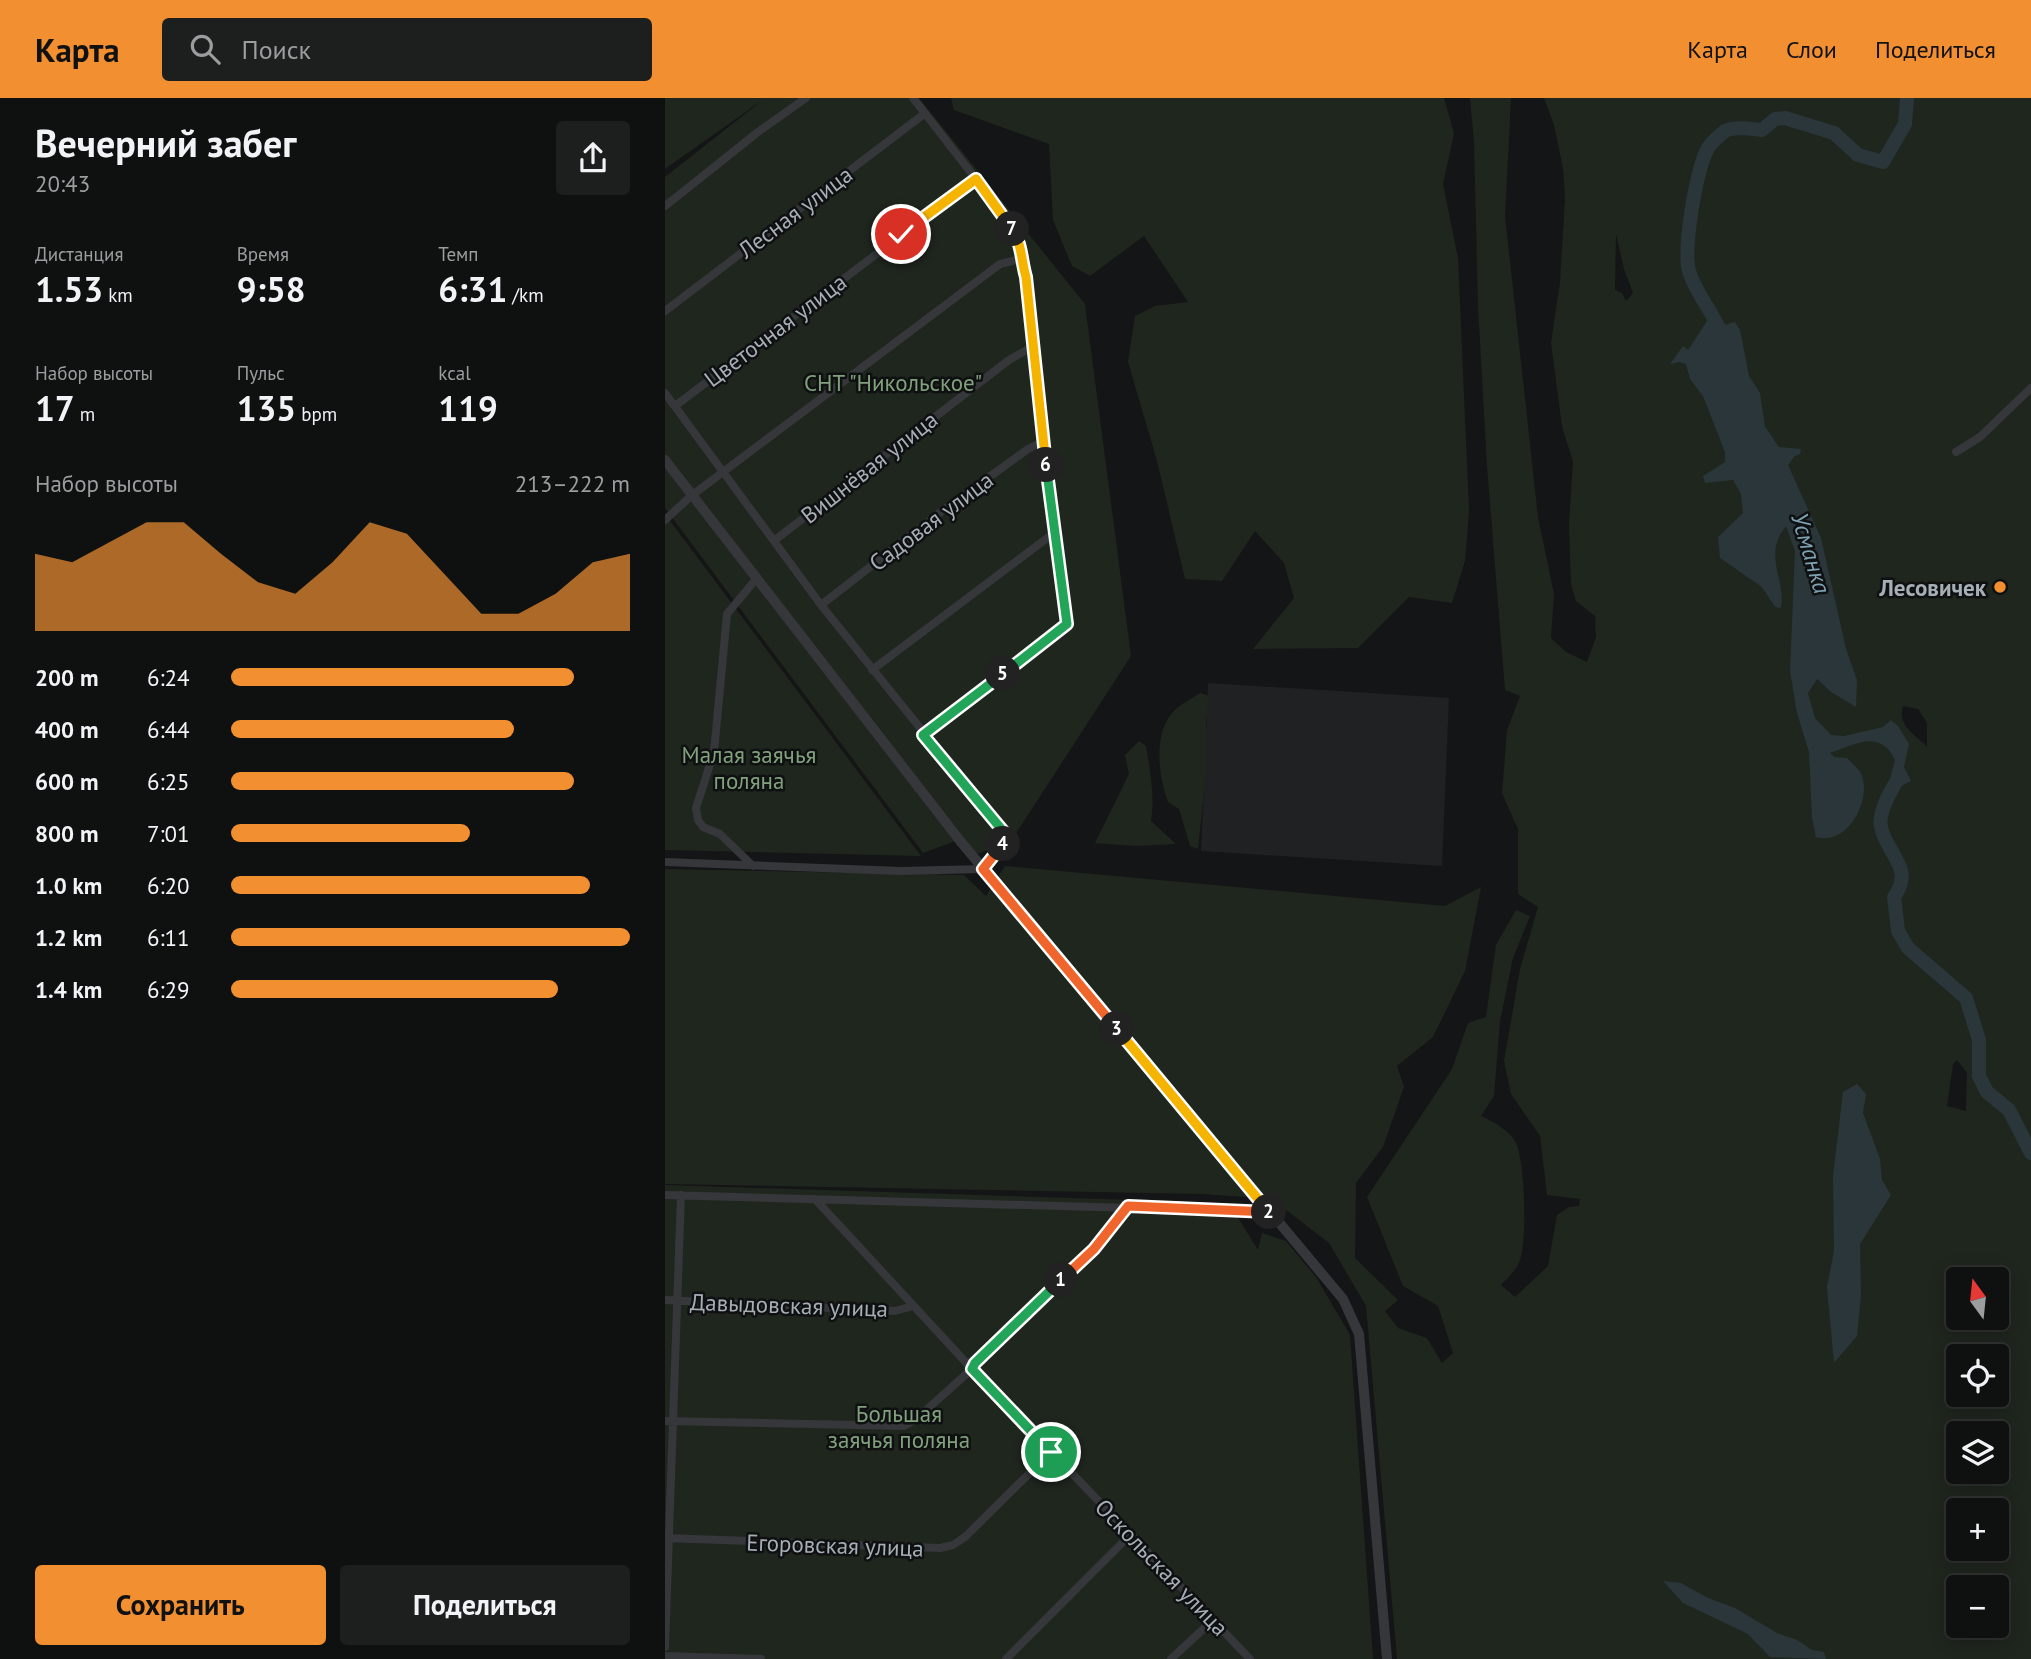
<!DOCTYPE html>
<html lang="ru">
<head>
<meta charset="utf-8">
<style>
	body { margin:0; font-family:"PT Sans",sans-serif; background:#1d1e1e; color:#f1f3f6; height:100vh; display:flex; flex-direction:column; font-size:26px; white-space:nowrap }
	* { box-sizing:border-box; margin:0 }
	p { font-size:23px; color:#9b9d9f }
	.icon { flex:none; width:38px; height:38px; fill:none; stroke:currentColor; stroke-width:2; stroke-linecap:round; stroke-linejoin:round }
	.map { position:relative; flex:1; overflow:hidden }
	.drawer { display:flex; flex-direction:column; background:#0f1010; width:665px }
	.drawer>* { flex:none }
	.needle { width:46px; rotate:345deg }
	.controls { position:absolute; left:1281px; top:1169px; display:grid; gap:14px }
	.controls a { display:grid; place-items:center; width:63px; height:63px; border-radius:7px; background:#0f1010; box-shadow:0 4px 18px #0003,0 0 0 2px #2f3030; font-size:35px }
	.pin { position:absolute; display:grid; place-items:center; width:60px; height:60px; color:#fff; margin:-30px; border:4px solid #fff; border-radius:50%; box-shadow:0 2px 7px #0007 }
	.km { position:absolute; width:35px; height:35px; margin:-18px; border-radius:50%; background:#222; color:#fff; font-size:19px; line-height:35px; text-align:center }
	.round { display:grid; place-items:center; flex:none; width:74px; height:74px; border-radius:7px; background:#1d1e1e }
	.overview { display:flex; align-items:center; justify-content:space-between; height:119px; padding:0 35px }
	h1 { font-size:38px; font-weight:700; line-height:52px }
	.figures { display:grid; grid-template-columns:repeat(3,1fr); gap:10px; height:119px; padding:7px 35px }
	.figures div { display:grid; align-content:center }
	.figures b { font-size:35px; font-weight:700 }
	.figures small { font-size:19px; font-weight:400 }
	.figures p { font-size:19px }
	.chart { height:196px; padding:14px 35px }
	.chart p { display:flex; justify-content:space-between }
	.chart svg { width:100%; height:126px; margin-top:7px; fill:#f18f31; opacity:.7 }
	.primary-button { display:flex; gap:14px; margin-top:auto; padding:14px 35px }
	.primary-button a { flex:1; height:80px; border-radius:7px; background:#f18f31; color:#111; font-size:28px; font-weight:700; line-height:80px; text-align:center }
	.primary-button a+a { background:#1d1e1e; color:#f1f3f6 }
	ul { padding:0 35px; list-style:none; font-size:23px }
	li { display:grid; grid-template-columns:112px 84px 1fr; align-items:center; height:52px }
	li i { height:18px; border-radius:9px; background:#f18f31 }
	header { display:flex; align-items:center; gap:42px; box-sizing:border-box; height:98px; padding:0 35px; background:#f18f31; color:#111 }
	header strong { font-size:33px }
	nav { display:flex; gap:38px; margin-inline-start:auto; font-size:24px }
	.search { width:490px; height:63px; background:#1d1e1e; display:flex; align-items:center; gap:18px; box-sizing:border-box; padding:0 24px; border-radius:7px; color:#9b9d9f; font-size:26px }
	main { display:flex; flex:1; min-height:0 }
	.map>svg:first-child { display:block }
	.built { fill:#202123 }
	.green { fill:#1f261e; fill-rule:evenodd }
	.water { fill:#2b363a }
	.lines { fill:none; stroke-linecap:round; stroke-linejoin:round }
	.river { stroke:#2b363a; stroke-width:14 }
	.minor { stroke:#35373b; stroke-width:8 }
	.tertiary { stroke:#35373b; stroke-width:10 }
	.split-1-casing { stroke:#fff; stroke-width:14 }
	.split-2-casing { stroke:#fff; stroke-width:14 }
	.split-3-casing { stroke:#fff; stroke-width:14 }
	.split-4-casing { stroke:#fff; stroke-width:14 }
	.split-5-casing { stroke:#fff; stroke-width:14 }
	.split-6-casing { stroke:#fff; stroke-width:14 }
	.split-7-casing { stroke:#fff; stroke-width:14 }
	.split-8-casing { stroke:#fff; stroke-width:14 }
	.split-1 { stroke:#22a559; stroke-width:9 }
	.split-2 { stroke:#f0652b; stroke-width:9 }
	.split-3 { stroke:#f5b400; stroke-width:9 }
	.split-4 { stroke:#f0652b; stroke-width:9 }
	.split-5 { stroke:#22a559; stroke-width:9 }
	.split-6 { stroke:#22a559; stroke-width:9 }
	.split-7 { stroke:#f5b400; stroke-width:9 }
	.split-8 { stroke:#f5b400; stroke-width:9 }
	.poi-dot { fill:#f18f31; stroke:#0f1011; stroke-width:2.5 }
	.labels { text-anchor:middle; dominant-baseline:central; stroke-width:5; stroke-linejoin:round; paint-order:stroke }
	.street-label { font-size:23px; fill:#a6aeb6; stroke:#0f1011 }
	.park-label { font-size:23px; fill:#81a17d; stroke:#0f1011 }
	.poi-label { font-size:23px; font-weight:bold; fill:#a6aeb6; stroke:#0f1011; text-anchor:end }
	.water-label { font-size:24px; font-style:italic; fill:#7da2b2; stroke:#0f1011 }
</style>
</head>
<body>
<header>
<strong>Карта</strong>
<div class="search"><svg class="icon" aria-label="search" viewBox="0 0 24 24"><circle cx="10" cy="10" r="6"/><path d="M15 15l6 6"/></svg>Поиск</div>
<nav><a>Карта</a><a>Слои</a><a>Поделиться</a></nav>
</header>
<main>
<section class="drawer">
<div class="overview"><div><h1>Вечерний забег</h1><p>20:43</p></div><a class="round"><svg class="icon" aria-label="share" viewBox="0 0 24 24"><path d="M12 15V3M7 8l5-5 5 5M5 13v7h14v-7"/></svg></a></div>
<div class="figures">
<div><p>Дистанция</p><b>1.53<small> km</small></b></div>
<div><p>Время</p><b>9:58</b></div>
<div><p>Темп</p><b>6:31<small> /km</small></b></div>
</div>
<div class="figures">
<div><p>Набор высоты</p><b>17<small> m</small></b></div>
<div><p>Пульс</p><b>135<small> bpm</small></b></div>
<div><p>kcal</p><b>119</b></div>
</div>
<div class="chart"><p><span>Набор высоты</span>213–222 m</p>
<svg viewBox="0 0 160 44" preserveAspectRatio="none"><path d="M0 44V17L10 20L20 13L30 6L40 6L50 17L60 27L70 31L80 20L90 6L100 10L110 24L120 38L130 38L140 31L150 20L160 17V44z"/></svg>
</div>
<ul>
<li><b>200 m</b>6:24<i style="width:86%"></i></li>
<li><b>400 m</b>6:44<i style="width:71%"></i></li>
<li><b>600 m</b>6:25<i style="width:86%"></i></li>
<li><b>800 m</b>7:01<i style="width:60%"></i></li>
<li><b>1.0 km</b>6:20<i style="width:90%"></i></li>
<li><b>1.2 km</b>6:11<i style="width:100%"></i></li>
<li><b>1.4 km</b>6:29<i style="width:82%"></i></li>
</ul>
<div class="primary-button"><a>Сохранить</a><a>Поделиться</a></div>
</section>
<div class="map">
<svg width="1366" height="1561" viewBox="0 0 1366 1561">
	<rect width="100%" height="100%" fill="#141516"/>
	<path class="built" d="M543,585L784,600L777,768L536,753Z"/>
	<path class="green" d="M0,0H254L420,206L466,558L350,737L326,740L328,750L312,756L296,741L258,755L0,410V79L99,1L0,71Z
		M286,0H779L789,35L778,86L793,160L804,413L800,463L787,505L744,499L693,550L588,551L629,500L619,465L590,433L557,483L520,481L492,363L463,264L470,218L490,208L523,204L479,138L425,178L407,168L388,122L384,46L289,12Z
		M805,0H846L840,118L873,419L889,496L886,540L901,554L922,564L931,539L930,518L911,503L906,486L904,426L908,364L897,328L886,245L895,184L900,101L898,70L889,27L879,0H1366V1561H732L701,1208L664,1145L607,1101L536,1096L0,1086V771L299,777L321,798L340,768L780,808L816,789L800,873L768,939L732,968L739,989L718,1049L691,1085L690,1160L733,1202L720,1213L733,1230L762,1240L777,1265L788,1255L773,1208L738,1188L702,1099L787,971L803,925L821,919L831,847L851,812L865,818L848,860L835,923L829,998L816,1018C828,1023 845,1033 851,1045C860,1064 863,1145 854,1165C850,1173 843,1180 836,1187L850,1199L883,1168L892,1117L904,1109L914,1108L915,1101L882,1097L875,1038L846,996L839,963L855,871L873,809L853,796V731L837,695L842,632L855,598L840,592L822,368L813,209L809,45ZM951,136L959,171L968,195L961,203L957,195L950,192ZM1238,608L1253,611L1262,625V649C1250,636 1232,628 1238,608ZM1292,962L1302,975L1301,1013L1282,1008L1288,966ZM1293,1181H1332V1220H1293ZM1293,1258H1332V1297H1293ZM1293,1335H1332V1374H1293ZM1293,1412H1332V1451H1293ZM1293,1489H1332V1528H1293Z
		M0,416L256,758L0,752Z
		M535,595L544,598L541,623V673L533,751L525,748L514,711L503,704C493,677 487,631 512,610C519,604 528,600 535,595Z
		M474,643L481,648C485,673 490,697 486,723L511,746L471,748L430,745L464,676L460,657Z
		M0,1087L564,1105L593,1152L597,1135L621,1143L651,1179L685,1237L708,1561H0Z"/>
	<path class="water" d="M1050,218L1059,227L1070,224L1075,232L1084,278L1095,295L1100,329L1114,349L1136,351L1135,356L1130,358L1123,367L1156,440L1181,551L1192,582L1191,609L1166,594L1152,581L1143,595L1150,620L1166,637L1179,638L1218,629L1226,622L1233,628L1244,646L1239,669L1246,683L1236,688L1228,698L1221,696L1230,662C1215,631 1191,646 1165,655L1169,659L1182,660C1187,665 1195,672 1197,678C1206,704 1182,748 1151,739L1147,719L1144,654L1132,615L1125,573L1130,453L1121,428C1097,458 1121,480 1116,510L1110,509L1097,489L1055,460L1053,439L1078,415L1076,396L1068,382L1040,385L1038,378L1060,364V354L1038,298L1025,281L1021,266L1014,264L1005,266L1018,248L1023,252L1044,220Z
		M1192,986L1201,996L1198,1015L1215,1061L1217,1082L1226,1097L1195,1146L1196,1197L1192,1238L1169,1265L1162,1189L1169,1153L1168,1078L1178,994Z
		M998,1483L1016,1485L1043,1500L1070,1510L1112,1535L1132,1542L1147,1552L1159,1554L1161,1561L1105,1559L1083,1536L1018,1505Z"/>
	<g class="lines">
		<path class="river" d="M1056,235C1048,213 1031,197 1024,173C1018,150 1031,74 1042,52C1044,47 1055,37 1060,33C1070,28 1086,31 1097,32L1110,21L1120,20L1169,35L1193,57L1218,64L1240,26L1242,0
			M1232,682C1225,695 1213,714 1216,729C1222,757 1250,770 1229,799L1233,833L1243,850L1301,900L1314,942V978L1322,994L1344,1012L1366,1055"/>
		<path class="minor" d="M248,0L311,81L352,137L356,149L402,526L258,637
			M0,108L93,34L141,0
			M0,213L259,16
			M0,295L156,507L343,739L318,771L236,773L0,764
			M10,308L311,81
			M1291,354L1315,339L1366,290
			M0,422L26,398L335,166L356,161
			M110,442L344,262L367,249
			M156,507L277,413L363,351L379,343
			M207,572L389,435
			M88,768L55,736L38,729L33,722L31,710L49,654L62,516L91,481
			M0,1097L606,1114
			M150,1101L307,1271L585,1561
			M0,1202L230,1213L248,1208
			M0,1323L239,1328L250,1322L307,1271L310,1265L429,1151L463,1108
			M0,1440L275,1450L288,1447L300,1439L386,1354
			M0,1549L16,1097
			M0,1558L96,1561
			M341,1561L466,1436
			M506,1561L548,1522"/>
		<path class="tertiary" d="M0,362L296,744L678,1201L694,1236L722,1561"/>
	</g>
	<g class="lines">
		<g class="split-1-casing">
			<path id="split-1" d="M386,1354L307,1271L310,1265L396,1182"/>
		</g>
		<g class="split-2-casing">
			<path id="split-2" d="M396,1182L429,1151L463,1108L604,1114"/>
		</g>
		<g class="split-3-casing">
			<path id="split-3" d="M452,931L604,1114"/>
		</g>
		<g class="split-4-casing">
			<path id="split-4" d="M338,746L318,771L452,931"/>
		</g>
		<g class="split-5-casing">
			<path id="split-5" d="M338,576L258,637L343,739L338,746"/>
		</g>
		<g class="split-6-casing">
			<path id="split-6" d="M338,576L402,526L381,367"/>
		</g>
		<g class="split-7-casing">
			<path id="split-7" d="M347,131C357,145 356,162 361,179L381,367"/>
		</g>
		<g class="split-8-casing">
			<path id="split-8" d="M236,136L311,81L347,131"/>
		</g>
		<use href="#split-1" class="split-1"/>
		<use href="#split-2" class="split-2"/>
		<use href="#split-3" class="split-3"/>
		<use href="#split-4" class="split-4"/>
		<use href="#split-5" class="split-5"/>
		<use href="#split-6" class="split-6"/>
		<use href="#split-7" class="split-7"/>
		<use href="#split-8" class="split-8"/>
	</g>
	<circle class="poi-dot" cx="1335" cy="489" r="7"/>
	<g class="labels">
		<g class="street-label">
			<text transform="translate(130 114) rotate(-37)">Лесная улица</text>
			<text transform="translate(110 232) rotate(-37)">Цветочная улица</text>
			<text transform="translate(204 369) rotate(-38)">Вишнёвая улица</text>
			<text transform="translate(266 423) rotate(-37)">Садовая улица</text>
			<text transform="translate(124 1207) rotate(2)">Давыдовская улица</text>
			<text transform="translate(170 1447) rotate(2)">Егоровская улица</text>
			<text transform="translate(497 1469) rotate(46)">Оскольская улица</text>
		</g>
		<g class="park-label">
			<text x="228" y="284">СНТ "Никольское"</text>
			<text x="84" y="656">Малая заячья<tspan x="84" dy="26">поляна</tspan></text>
			<text x="234" y="1315">Большая<tspan x="234" dy="26">заячья поляна</tspan></text>
		</g>
		<g class="poi-label">
			<text x="1321" y="489">Лесовичек</text>
		</g>
		<g class="water-label">
			<text transform="translate(1146 455) rotate(73)">Усманка</text>
		</g>
	</g>
</svg>
<div class="controls">
<a><svg class="needle" viewBox="-14 -14 28 28"><path d="M0-13l5 13h-10z" fill="#e53935"/><path d="M0 13l5-13h-10z" fill="#9b9d9f"/></svg></a>
<a><svg class="icon" aria-label="locate" viewBox="0 0 24 24"><circle cx="12" cy="12" r="6"/><path d="M12 2v4M12 18v4M2 12h4M18 12h4"/></svg></a>
<a><svg class="icon" aria-label="layers" viewBox="0 0 24 24"><path d="M12 4l9 5-9 5-9-5zM3 14l9 5 9-5"/></svg></a>
<a>+</a>
<a>−</a>
</div>
<div class="pin" style="left:386px;top:1354px;background:#1e9e55"><svg class="icon" aria-label="arrive" viewBox="0 0 24 24"><path d="M6 21V4h12l-3 4 3 4H6"/></svg></div>
<div class="pin" style="left:236px;top:136px;background:#d93025"><svg class="icon" aria-label="check" viewBox="0 0 24 24"><path d="M5 12l5 5 9-10"/></svg></div>
<b class="km" style="left:396px;top:1182px">1</b>
<b class="km" style="left:604px;top:1114px">2</b>
<b class="km" style="left:452px;top:931px">3</b>
<b class="km" style="left:338px;top:746px">4</b>
<b class="km" style="left:338px;top:576px">5</b>
<b class="km" style="left:381px;top:367px">6</b>
<b class="km" style="left:347px;top:131px">7</b>
</div>
</main>
</body>
</html>
